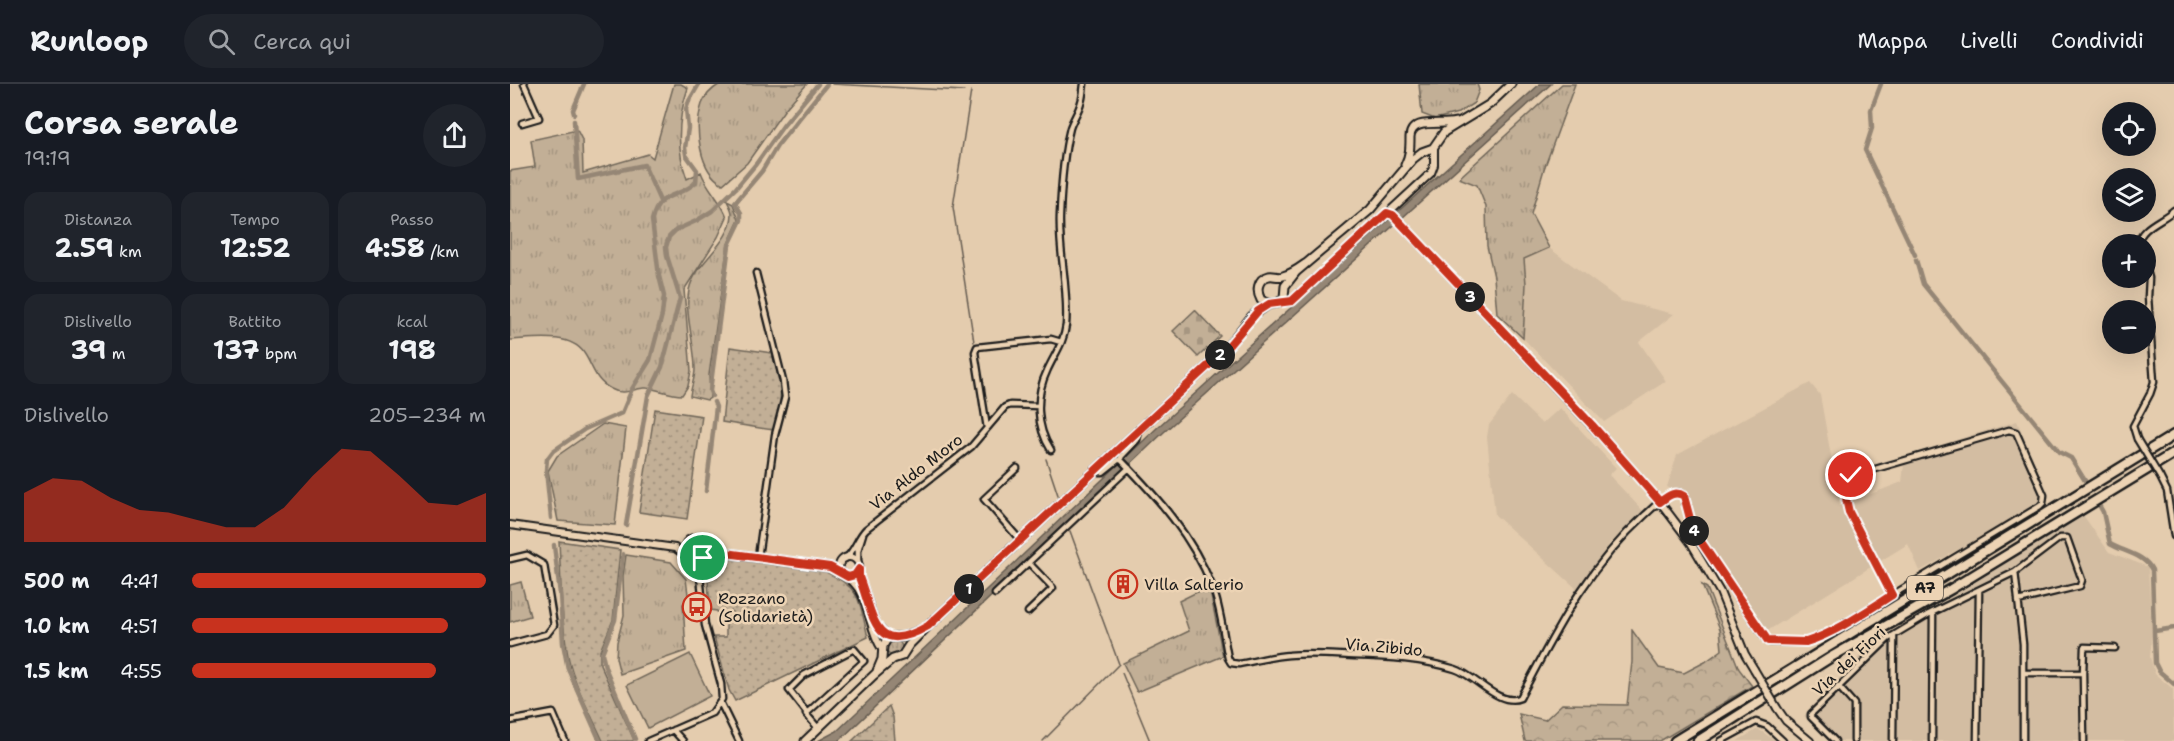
<!DOCTYPE html>
<html lang="it">
<head>
<meta charset="utf-8">
<style>
	body { margin:0; font-family:"Shantell Sans",sans-serif; background:#20242c; color:#f1f3f6; height:100vh; display:flex; flex-direction:column; font-size:22px; white-space:nowrap }
	* { box-sizing:border-box; margin:0 }
	p { font-size:20px; color:#9ea1a6 }
	.icon { flex:none; width:33px; height:33px; fill:none; stroke:currentColor; stroke-width:2; stroke-linecap:round; stroke-linejoin:round }
	.map { position:relative; flex:1; overflow:hidden }
	.side { display:flex; flex-direction:column; background:#171b24; width:510px }
	.side>* { flex:none }
	.buttons { position:absolute; left:1592px; top:18px; display:grid; gap:12px }
	.buttons a { display:grid; place-items:center; width:54px; height:54px; border-radius:50%; background:#171b24; box-shadow:0 6px 24px #0002; font-size:30px }
	.pin { position:absolute; display:grid; place-items:center; width:51px; height:51px; color:#fff; margin:-26px; border:3px solid #fff; border-radius:50%; box-shadow:0 2px 6px #0007 }
	.km { position:absolute; width:30px; height:30px; margin:-15px; border-radius:50%; background:#222; color:#fff; font-size:16px; line-height:30px; text-align:center }
	.round { display:grid; place-items:center; flex:none; width:63px; height:63px; border-radius:32px; background:#20242c }
	.overview { display:flex; align-items:center; justify-content:space-between; height:102px; padding:0 24px }
	h1 { font-size:33px; font-weight:700; line-height:45px }
	.figures { display:grid; grid-template-columns:repeat(3,1fr); gap:9px; height:102px; padding:6px 24px }
	.figures div { display:grid; align-content:center; border-radius:15px; background:#20242c; text-align:center }
	.figures b { font-size:26px; font-weight:700 }
	.figures small { font-size:16px; font-weight:400 }
	.figures p { font-size:16px }
	.chart { height:168px; padding:12px 24px }
	.chart p { display:flex; justify-content:space-between }
	.chart svg { width:100%; height:108px; margin-top:6px; fill:#c8321e; opacity:.7 }
	ul { padding:0 24px; list-style:none; font-size:20px }
	li { display:grid; grid-template-columns:96px 72px 1fr; align-items:center; height:45px }
	li i { height:15px; border-radius:8px; background:#c8321e }
	header { display:flex; align-items:center; gap:36px; box-sizing:border-box; height:84px; padding:0 30px; background:#171b24; border-bottom:2px solid #363941 }
	header strong { font-size:28px }
	nav { display:flex; gap:33px; margin-inline-start:auto; font-size:21px }
	.search { width:420px; height:54px; background:#20242c; display:flex; align-items:center; gap:15px; box-sizing:border-box; padding:0 21px; border-radius:33px; color:#9ea1a6; font-size:22px }
	main { display:flex; flex:1; min-height:0 }
	.map>svg:first-child { display:block }
	.built { fill:#d3bda2 }
	.grass { fill:url(#grass-tufts); stroke:#6f6659; stroke-width:1.5 }
	.forest { fill:url(#forest-crowns); stroke:#6f6659; stroke-width:1.5 }
	.cemetery { fill:url(#cemetery-stones); stroke:#6f6659; stroke-width:1.5 }
	.park { fill:url(#park-dots); stroke:#6f6659; stroke-width:1.5 }
	.pitch { fill:#c2af96; stroke:#6f6659; stroke-width:1.5 }
	.water { fill:#958674; stroke:#655c51; stroke-width:1.5 }
	.lines { fill:none; stroke-linecap:round; stroke-linejoin:round }
	.stream { stroke:#655c51; stroke-width:1.5 }
	.canal { stroke:#958674; stroke-width:4.5 }
	.street-casing { stroke:#1c1c1c; stroke-width:9 }
	.secondary-casing { stroke:#1c1c1c; stroke-width:10 }
	.primary-casing { stroke:#1c1c1c; stroke-width:11 }
	.highway-casing { stroke:#1c1c1c; stroke-width:13 }
	.street { stroke:#ecd3b4; stroke-width:4.5 }
	.secondary { stroke:#ecd3b4; stroke-width:6 }
	.primary { stroke:#ecd3b4; stroke-width:7 }
	.highway { stroke:#ecd3b4; stroke-width:8 }
	.street-bridge-casing { stroke:#1c1c1c; stroke-width:9; stroke-linecap:butt }
	.secondary-bridge-casing { stroke:#1c1c1c; stroke-width:10; stroke-linecap:butt }
	.street-bridge { stroke:#ecd3b4; stroke-width:4.5 }
	.secondary-bridge { stroke:#ecd3b4; stroke-width:6 }
	.route-casing { stroke:#fff; stroke-width:12 }
	.route { stroke:#c8321e; stroke-width:8 }
	.labels { text-anchor:middle; dominant-baseline:central; stroke-width:5; stroke-linejoin:round; paint-order:stroke }
	.shield { fill:#ecd3b4; stroke:#5a534a; stroke-width:1.5 }
	.shield-label { font-size:15px; font-weight:bold; fill:#1c1c1c }
	.street-label { font-size:16px; fill:#1c1c1c; stroke:#ecd3b4 }
	.poi-label { font-size:16px; fill:#1c1c1c; stroke:#ecd3b4; text-anchor:start }
</style>
</head>
<body>
<header>
<strong>Runloop</strong>
<div class="search"><svg class="icon" aria-label="search" viewBox="0 0 24 24"><circle cx="10" cy="10" r="6"/><path d="M15 15l6 6"/></svg>Cerca qui</div>
<nav><a>Mappa</a><a>Livelli</a><a>Condividi</a></nav>
</header>
<main>
<section class="side">
<div class="overview"><div><h1>Corsa serale</h1><p>19:19</p></div><a class="round"><svg class="icon" aria-label="share" viewBox="0 0 24 24"><path d="M12 15V3M7 8l5-5 5 5M5 13v7h14v-7"/></svg></a></div>
<div class="figures">
<div><p>Distanza</p><b>2.59<small> km</small></b></div>
<div><p>Tempo</p><b>12:52</b></div>
<div><p>Passo</p><b>4:58<small> /km</small></b></div>
</div>
<div class="figures">
<div><p>Dislivello</p><b>39<small> m</small></b></div>
<div><p>Battito</p><b>137<small> bpm</small></b></div>
<div><p>kcal</p><b>198</b></div>
</div>
<div class="chart"><p><span>Dislivello</span>205–234 m</p>
<svg viewBox="0 0 160 44" preserveAspectRatio="none"><path d="M0 44V24L10 18L20 19L30 26L40 31L50 32L60 35L70 38L80 38L90 30L100 17L110 6L120 7L130 17L140 28L150 29L160 24V44z"/></svg>
</div>
<ul>
<li><b>500 m</b>4:41<i style="width:100%"></i></li>
<li><b>1.0 km</b>4:51<i style="width:87%"></i></li>
<li><b>1.5 km</b>4:55<i style="width:83%"></i></li>
</ul>
</section>
<div class="map">
<svg width="1664" height="657" viewBox="0 0 1664 657">
	<defs>
		<pattern id="grass-tufts" width="24" height="20" patternUnits="userSpaceOnUse" patternTransform="scale(1.5)"><rect width="24" height="20" fill="#c2af96"/><path d="M3 7l-1-3M5 7V3M7 7l1-3M15 17l-1-3M17 17v-4M19 17l1-3" fill="none" stroke="#a69681"/></pattern>
		<pattern id="forest-crowns" width="20" height="18" patternUnits="userSpaceOnUse" patternTransform="scale(1.5)"><rect width="20" height="18" fill="#c2af96"/><path d="M2 6a3 3 0 1 1 6 0M12 15a3 3 0 1 1 6 0" fill="none" stroke="#a69681"/></pattern>
		<pattern id="cemetery-stones" width="16" height="16" patternUnits="userSpaceOnUse" patternTransform="scale(1.5)"><rect width="16" height="16" fill="#c2af96"/><path d="M2 7V4a2 2 0 0 1 4 0v3zM10 15v-3a2 2 0 0 1 4 0v3z" fill="#a69681"/></pattern>
		<pattern id="park-dots" width="8" height="8" patternUnits="userSpaceOnUse" patternTransform="scale(1.5)"><rect width="8" height="8" fill="#c2af96"/><path d="M2 2h.1M6 6h.1" fill="none" stroke="#a69681" stroke-width="1.8" stroke-linecap="round"/></pattern>
	</defs>
	<rect width="100%" height="100%" fill="#e4ccae"/>
	<filter id="ink" filterUnits="userSpaceOnUse"><feTurbulence type="fractalNoise" baseFrequency=".0167" numOctaves="2"/><feDisplacementMap in="SourceGraphic" scale="12" xChannelSelector="R" yChannelSelector="G"/><feConvolveMatrix kernelMatrix="1 2 1 2 8 2 1 2 1" color-interpolation-filters="sRGB"/></filter>
	<g filter="url(#ink)">
		<path class="built" d="M1039,164L1111,217L1164,230L1129,258L1156,297L1094,338L1013,254L1016,200L1014,175Z
			M1300,299L1310,311L1330,422L1392,398L1395,372L1507,337L1539,414L1410,487L1398,460L1257,547L1190,452L1176,412L1157,403L1167,371Z
			M1002,311L1032,340L1050,324L1106,384L1099,391L1134,428L1100,459L1067,505L985,431L977,353L979,341Z
			M1573,431L1599,468L1638,483L1642,552L1640,573L1645,590L1663,605L1664,657H1323L1294,632L1355,567Z
			M1248,645L1266,657H1227Z"/>
		<path class="grass" d="M164,0H171L178,4C168,33 166,65 177,95L191,88C197,105 211,116 217,133L208,153L174,206L181,287L178,302L172,311C159,311 148,305 136,304C126,303 115,313 101,305C84,296 83,282 74,269C60,248 22,255 0,256V87L25,83L21,56L67,46L72,56L73,89L138,70L143,74Z
			M210,0H297L275,25L237,79L213,100C189,88 184,44 192,20C195,11 202,5 210,0Z
			M909,0H967L969,6L964,19L948,29L925,35L912,30Z
			M1052,0H1065L1034,85L1021,130L1039,164L1014,175L1016,200L1013,254L987,230L984,193L977,162L976,123L967,101L949,94Z
			M217,117L223,120L229,136L218,160L216,173L199,291L200,314L197,316L180,312C181,303 185,294 185,285C185,259 174,231 179,206C185,178 221,160 222,130C222,125 219,121 217,117Z
			M93,340L116,344L105,441L48,437L38,387L47,372Z
			M177 465a9 9 0 1 1 18 0a9 9 0 1 1-18 0Z
			M116,471L161,478L176,495L179,518L173,520L176,567L110,590L106,574L107,558L114,531L113,492Z
			M11,498L20,532L0,538V501Z
			M699,502L713,572L627,608L613,579L679,547L669,517Z
			M376 564a8 8 0 1 1 16 0a8 8 0 1 1-16 0Z"/>
		<path class="forest" d="M1192,501L1197,504L1229,585L1242,602L1150,657H1015L1009,630L1035,636L1052,620L1117,621L1122,578V546L1149,584L1174,589L1195,578L1212,566L1210,545Z"/>
		<path class="cemetery" d="M685,226L710,252L688,273L663,247Z"/>
		<path class="park" d="M220,263L262,269C271,301 275,313 263,346L212,338Z
			M145,325L192,332L177,435L129,428Z
			M49,457L110,466L103,536L90,567V580L124,656L122,657H93C81,630 64,601 58,572C51,535 51,495 49,457Z
			M206,473L316,488C352,504 349,518 358,553L225,617L219,606L204,553H216V534L224,530L221,527L218,530H208L207,527L200,526L197,481Z
			M379,622L383,633L385,657H342Z"/>
		<path class="pitch" d="M180,570L200,612L138,644L117,601Z"/>
		<path class="water" d="M1030,0H1041L654,348L329,657H308L327,647L649,342Z"/>
		<g class="lines">
			<path class="stream" d="M322,0L454,7
				M461,7L443,123L464,258
				M536,375L548,411
				M612,589L640,657
				M533,657L609,580L560,447"/>
			<path class="canal" d="M1371,0L1361,26L1362,44L1355,66L1405,171
				M64,30L63,26L74,0
				M64,37L68,95L134,81L150,117
				M1406,176L1413,200L1549,368L1561,374L1577,400
				M202,312L200,307L219,161L231,136V129L225,119L252,87L267,62L317,0
				M196,407L206,323L204,318
				M1589,421L1593,428L1600,460C1614,468 1635,471 1642,486L1645,579L1649,587L1664,600
				M41,434L36,386L37,375L43,367L75,345L112,329L122,305L140,276L152,231L154,212L149,192L142,136C149,106 169,115 186,98L187,86L176,71L175,64L178,44L176,25L179,17L189,0
				M116,441L138,312L152,283L170,214L157,172L156,163L159,153L166,146L186,137L202,127L226,104L246,80L273,42L308,0
				M44,461L50,510L53,559L58,585L90,657
				M113,470L105,536L92,569L95,583L125,655
				M1645,547L1664,544"/>
			<g class="street-casing">
				<path id="street" d="M12,39L29,34L14,0
					M1628,160C1630,143 1652,137 1664,126
					M246,189L273,297L275,313L265,351L248,473
					M477,344L466,275L465,268L467,263L541,255L551,258
					M1627,355L1623,342L1640,310L1644,298L1638,213L1639,194L1635,179
					M541,366C526,343 525,312 537,287C544,271 554,259 556,241C559,204 548,167 550,130C551,105 554,68 560,44C563,35 569,27 571,18C573,13 573,6 574,0
					M611,376C648,414 682,452 702,502C711,524 713,550 718,574L721,579L729,580C746,577 763,572 779,571C801,569 823,571 844,572C878,573 912,575 945,585C965,591 989,623 1010,614C1047,545 1076,485 1135,431C1145,422 1155,410 1169,409L1174,412L1183,446L1255,554L1260,558H1296L1321,548L1530,422L1533,419L1534,411L1506,348L1499,346L1338,393C1333,404 1336,416 1339,428L1382,511
					M507,384L474,415L511,457
					M586,388H593L608,376H611V373L627,356L629,348
					M1650,393L1657,407L1664,452
					M0,475L17,471L34,481L44,541L37,550L0,560
					M335,475C345,467 347,454 356,445L461,363L495,323L500,321L528,322
					M348,479V466L353,450
					M1505,488L1513,560V657
					M485,510L619,384
					M518,528L543,504L519,479
					M1513,589H1573L1574,657
					M1573,589L1574,563L1605,564
					M1328,602L1344,620V657
					M211,620L229,657
					M297,629L279,606L294,591L344,565L354,577L297,629L296,630L308,644
					M0,637L43,629L55,657
					M163,646L173,657
					M138,657L202,629L212,615L211,600L195,541L190,491L195,472
					M1211,657L1246,638L1257,642L1273,657
					M1325,657L1301,633V630L1379,554L1419,530L1505,488L1550,454H1557L1572,496L1570,502L1508,517
					M1383,657L1384,551
					M1422,657L1423,528
					M1467,657L1469,506"/>
			</g>
			<g class="secondary-casing">
				<path id="secondary" d="M883,131L882,125L921,89L924,81V63
					M771,217L776,218L782,217L875,131H883L1098,359L1150,418L1181,459L1210,508L1235,570L1244,585
					M0,441L165,464L175,471
					M193,456L197,465L194,473L186,477L178,474C172,467 174,453 186,454C194,454 207,466 216,469L320,483L332,489
					M329 483a10 10 0 1 1 20 0a10 10 0 1 1-20 0Z
					M349,485V493L366,541L379,554
					M335,492C361,507 356,542 372,565
					M1267,624L1276,637L1300,657"/>
			</g>
			<g class="primary-casing">
				<path id="primary" d="M895,81C900,71 900,64 900,53C901,33 931,42 945,38
					M795,180C788,185 781,190 773,192C768,194 764,191 759,192C747,195 746,207 751,216L761,220L768,219L774,214L775,202L786,188L860,126L903,75L912,68L923,64L934,48L980,20L1001,0
					M367,587L372,575L373,562L377,555L383,553H393L413,545
					M295,657L364,591L383,575L392,572L399,561L418,542L714,267L742,232L759,220"/>
			</g>
			<g class="highway-casing">
				<path id="highway" d="M1165,657L1664,351
					M1188,657L1321,573L1441,505L1664,369"/>
			</g>
			<use href="#street" class="street"/>
			<use href="#secondary" class="secondary"/>
			<use href="#primary" class="primary"/>
			<use href="#highway" class="highway"/>
			<g class="street-bridge-casing">
				<path id="street-bridge" d="M1627,355L1650,393"/>
			</g>
			<g class="secondary-bridge-casing">
				<path id="secondary-bridge" d="M1244,585L1267,624"/>
			</g>
			<use href="#street-bridge" class="street-bridge"/>
			<use href="#secondary-bridge" class="secondary-bridge"/>
		</g>
	</g>
	<g class="lines" filter="url(#ink)">
		<g class="route-casing">
			<path id="route" d="M193,474L192,475L202,470L216,469L320,483L338,493L345,491L349,485V493C365,535 364,573 418,542L714,267L748,227L759,220L782,217L877,129L883,131L1082,341L1150,418C1158,412 1165,406 1174,412L1183,446L1258,557L1296,558C1327,548 1355,528 1382,511L1339,428C1336,416 1332,401 1341,391"/>
		</g>
		<use href="#route" class="route"/>
	</g>
	<defs>
		<g id="building-ring" transform="scale(1.5)"><circle r="9.5" fill="#ecd3b4" stroke="#c8321e" stroke-width="1.5"/><path d="M-4-6H4V6H1V3H-1V6H-4ZM-2.5-4.3h1.7v1.8h-1.7ZM.8-4.3h1.7v1.8H.8ZM-2.5-1h1.7V.8h-1.7ZM.8-1h1.7V.8H.8Z" fill="#c8321e"/></g>
		<g id="bus-ring" transform="scale(1.5)"><circle r="9.5" fill="#ecd3b4" stroke="#c8321e" stroke-width="1.5"/><path d="M-5-6H5V4H4V6H2V4H-2V6H-4V4H-5ZM-3.5-4V0h7V-4ZM-3.5 1.2v1.5H-2V1.2ZM2 1.2v1.5H3.5V1.2Z" fill="#c8321e"/></g>
	</defs>
	<g fill-rule="evenodd">
		<use href="#building-ring" x="613" y="500"/>
		<use href="#bus-ring" x="187" y="523"/>
	</g>
	<g class="labels">
		<rect class="shield" x="1397" y="492" width="36" height="24" rx="4.5"/>
		<g class="shield-label">
			<text x="1415" y="504">A7</text>
		</g>
		<g class="street-label">
			<text transform="translate(406 388) rotate(-38)">Via Aldo Moro</text>
			<text transform="translate(874 563) rotate(5)">Via Zibido</text>
			<text transform="translate(1339 577) rotate(-43)">Via dei Fiori</text>
		</g>
		<g class="poi-label">
			<text x="634" y="500">Villa Salterio</text>
			<text x="208" y="514">Rozzano<tspan x="208" dy="18">(Solidarietà)</tspan></text>
		</g>
	</g>
</svg>
<div class="buttons">
<a><svg class="icon" aria-label="locate" viewBox="0 0 24 24"><circle cx="12" cy="12" r="6"/><path d="M12 2v4M12 18v4M2 12h4M18 12h4"/></svg></a>
<a><svg class="icon" aria-label="layers" viewBox="0 0 24 24"><path d="M12 4l9 5-9 5-9-5zM3 14l9 5 9-5"/></svg></a>
<a>+</a>
<a>−</a>
</div>
<div class="pin" style="left:193px;top:474px;background:#1e9e55"><svg class="icon" aria-label="arrive" viewBox="0 0 24 24"><path d="M6 21V4h12l-3 4 3 4H6"/></svg></div>
<div class="pin" style="left:1341px;top:391px;background:#d93025"><svg class="icon" aria-label="check" viewBox="0 0 24 24"><path d="M5 12l5 5 9-10"/></svg></div>
<b class="km" style="left:459px;top:505px">1</b>
<b class="km" style="left:710px;top:271px">2</b>
<b class="km" style="left:960px;top:213px">3</b>
<b class="km" style="left:1184px;top:447px">4</b>
</div>
</main>
</body>
</html>
